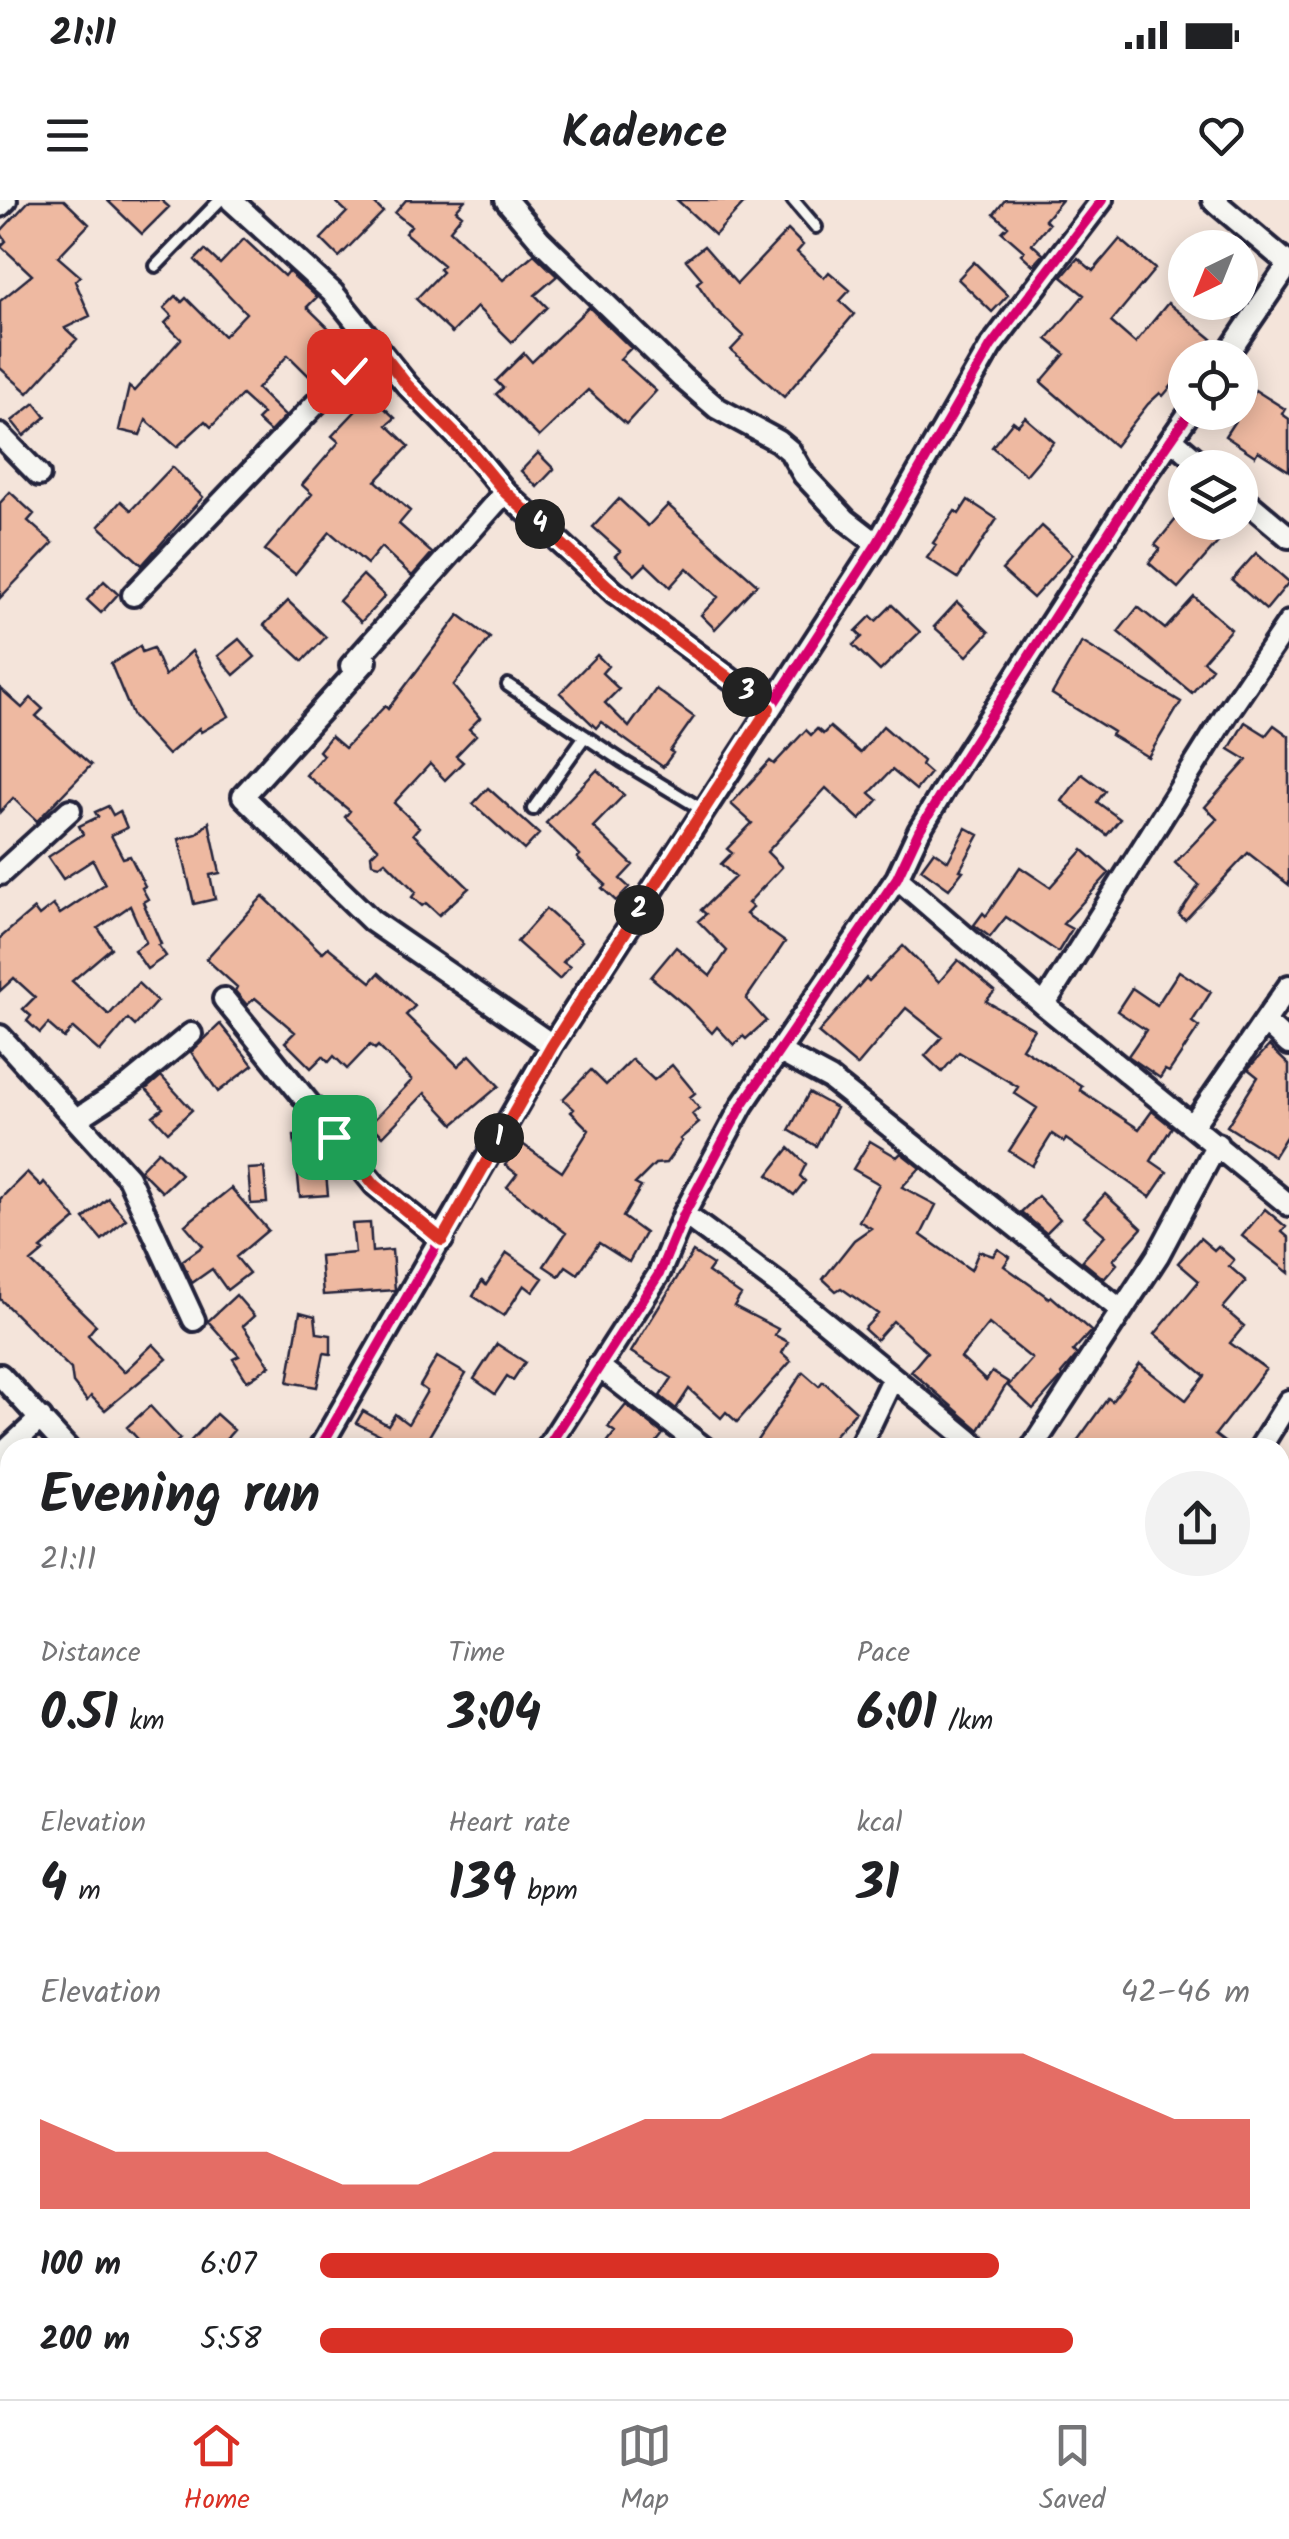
<!DOCTYPE html>
<html lang="en">
<head>
<meta charset="utf-8">
<style>
	body { margin:0; font-family:Kalam,sans-serif; background:#f2f2f2; color:#202124; height:100vh; display:flex; flex-direction:column; font-size:38px; white-space:nowrap }
	* { box-sizing:border-box; margin:0 }
	p { font-size:32px; color:#757577 }
	.icon { flex:none; width:55px; height:55px; fill:none; stroke:currentColor; stroke-width:2; stroke-linecap:round; stroke-linejoin:round }
	.map { position:relative; flex:1; overflow:hidden }
	.drawer { position:absolute; left:0px; top:1238px; width:1290px; height:962px; display:flex; flex-direction:column; background:#fff; border-radius:30px 30px 0 0; box-shadow:0 5px 25px #0003 }
	.drawer>* { flex:none }
	.needle { width:65px; rotate:223deg }
	.buttons { position:absolute; left:1168px; top:30px; display:grid; gap:20px }
	.buttons a { display:grid; place-items:center; width:90px; height:90px; border-radius:50%; background:#fff; box-shadow:0 5px 25px #0003; font-size:50px }
	.pin { position:absolute; display:grid; place-items:center; width:85px; height:85px; color:#fff; margin:-42px; border-radius:20px; box-shadow:0 5px 15px #0006 }
	.km { position:absolute; width:50px; height:50px; margin:-25px; border-radius:50%; background:#222; color:#fff; font-size:28px; line-height:50px; text-align:center }
	.round { display:grid; place-items:center; flex:none; width:105px; height:105px; border-radius:52px; background:#f2f2f2 }
	.summary { display:flex; align-items:center; justify-content:space-between; height:170px; padding:0 40px }
	h1 { font-size:55px; font-weight:700; line-height:75px }
	.metrics { display:grid; grid-template-columns:repeat(3,1fr); gap:15px; height:170px; padding:10px 40px }
	.metrics div { display:grid; align-content:center }
	.metrics b { font-size:50px; font-weight:700 }
	.metrics small { font-size:28px; font-weight:400 }
	.metrics p { font-size:28px }
	.chart { height:280px; padding:20px 40px }
	.chart p { display:flex; justify-content:space-between }
	.chart svg { width:100%; height:180px; margin-top:10px; fill:#d93025; opacity:.7 }
	ul { padding:0 40px; list-style:none; font-size:32px }
	li { display:grid; grid-template-columns:160px 120px 1fr; align-items:center; height:75px }
	li i { height:25px; border-radius:12px; background:#d93025 }
	.status { display:flex; justify-content:space-between; align-items:center; height:70px; padding:0 50px; background:#fff; direction:ltr }
	.status svg { height:28px; fill:currentColor }
	header { display:flex; justify-content:space-between; align-items:center; height:130px; padding:0 40px; background:#fff; font-size:45px; font-weight:700 }
	.tabs { display:flex; justify-content:space-around; align-items:center; height:140px; border-top:2px solid #e0e0e0; background:#fff; font-size:28px; color:#757577 }
	.tabs a { display:grid; justify-items:center; gap:5px }
	.tabs .current { color:#d93025 }
	.map>svg:first-child { display:block }
	.building { fill:#eeb9a1; stroke:#22223b; stroke-width:2.5 }
	.lines { fill:none; stroke-linecap:round; stroke-linejoin:round }
	.lane-casing { stroke:#22223b; stroke-width:18 }
	.street-casing { stroke:#22223b; stroke-width:28 }
	.lane { stroke:#f6f6f2; stroke-width:10 }
	.street { stroke:#f6f6f2; stroke-width:20 }
	.cycleway-casing { stroke:#f6f6f2; stroke-width:16 }
	.cycleway { stroke:#d6006c; stroke-width:10 }
	.route-casing { stroke:#fff; stroke-width:20 }
	.route { stroke:#d93025; stroke-width:12 }
</style>
</head>
<body>
<div class="status"><b>21:11</b><svg viewBox="0 0 49 12"><path d="M0 12V9h3v3zM5 12V6h3v6zM10 12V3h3v9zM15 12V0h3v12zM26 1h20v11H26zM47 4h2v5h-2z"/></svg></div>
<header><svg class="icon" aria-label="menu" viewBox="0 0 24 24"><path d="M4 6h16M4 12h16M4 18h16"/></svg>Kadence<svg class="icon" aria-label="heart" viewBox="0 0 24 24"><path d="M12 20l-8-8c-3-5 5-10 8-4 3-6 11-1 8 4z"/></svg></header>
<div class="map">
<svg width="1289" height="2199" viewBox="0 0 1289 2199">
	<rect width="100%" height="100%" fill="#f4e4da"/>
	<filter id="ink" filterUnits="userSpaceOnUse"><feTurbulence type="fractalNoise" baseFrequency=".01" numOctaves="2"/><feDisplacementMap in="SourceGraphic" scale="20" xChannelSelector="R" yChannelSelector="G"/><feConvolveMatrix kernelMatrix="1 2 1 2 8 2 1 2 1" color-interpolation-filters="sRGB"/></filter>
	<g filter="url(#ink)">
		<path class="building" d="M30,0H64L89,24L58,57L80,76L75,81L90,116L65,128L77,139L28,193L0,168V101L32,75L1,46L6,41L0,32Z
			M107,0H161L169,7L142,34Z
			M334,0H371L383,12L339,57L321,39L347,12Z
			M406,0H465L456,10L462,15L450,30L503,80L534,54L557,76L535,95L547,107L512,142L477,107L452,133L416,99L442,72L439,69L443,65L405,33L411,26L395,13Z
			M677,0H747L715,35Z
			M1005,0H1062L1045,20L1049,24L1032,44L1043,54L1033,65L1021,54L1024,51L1002,32L1008,26L994,14Z
			M788,30L803,45L797,52L824,78L829,72L850,90L840,101L854,114L784,197L731,150L744,136L715,109L697,83L702,79L686,60L704,46L737,84Z
			M244,39L284,76L288,71L317,97L307,107L346,145L312,179L288,155L257,189L285,216L270,232L257,220L263,214L242,195L211,227L205,221L177,247L146,220L140,235L119,230L129,187L134,191L181,139L165,123L172,116L164,108L176,96L182,102L186,98L224,136L246,113L195,60L205,50L220,64Z
			M1120,39L1155,69L1111,122L1135,143L1168,103L1212,139L1196,158H1185V170L1163,196L1160,193L1148,204L1115,246L1041,182L1065,154L1047,139L1084,95L1062,77L1078,58L1093,71Z
			M974,62L1008,95L992,112L958,79Z
			M589,107L631,148L620,159L656,191L626,224L588,190L539,237L496,194L503,188L496,181L524,153L532,162Z
			M1255,190L1285,209L1282,214L1289,219V271L1258,251L1255,256L1225,236Z
			M371,195L395,218L387,225L409,246L376,281L410,311L399,324L432,353L412,376L381,347L367,364L330,332L295,374L265,350L312,294L302,285L339,242L332,236Z
			M35,203L46,217L24,236L12,221Z
			M1025,217L1054,242L1026,275L992,247L1013,221L1018,225Z
			M538,253L554,269L537,287L521,271Z
			M172,267L203,297L142,365L99,326L121,301L131,310Z
			M10,292L34,314L28,321L53,343L0,398V303Z
			M619,299L648,326L668,305L757,384L715,429L701,415L718,397L687,368L670,387L646,364L635,375L615,356L620,351L593,327Z
			M968,300L997,319L958,378L927,358L936,345L933,343L955,311L959,314Z
			M1185,308V322H1218L1228,331L1178,388L1149,363L1160,349L1155,345Z
			M1042,326L1073,354L1033,398L1002,370Z
			M1256,353L1289,382L1266,410L1232,380Z
			M363,375L385,396L361,422L339,401Z
			M104,381L118,394L101,413L87,400Z
			M1194,397L1231,429L1203,461L1212,468L1192,493L1118,432L1138,407L1165,429Z
			M288,401L326,437L303,461L264,425Z
			M957,402L989,432L967,456L934,427Z
			M892,405L920,432L880,471L853,445L862,437L856,431L871,416L876,421Z
			M459,415L490,438L453,486L480,518L469,529L476,535L456,556L463,562L445,580L430,564L394,603L419,627L413,634L469,688L439,715L426,703L422,706L412,697L416,692L385,661L380,665L372,663L371,655L378,648L345,617L350,611L306,575L323,555L319,551L331,536L345,548L385,506L388,509Z
			M239,439L255,457L234,475L218,456Z
			M1082,442L1181,502L1148,557L1111,535L1113,532L1052,494Z
			M140,446L142,452L153,448L165,476L192,451L229,516L201,532L199,528L168,555L133,517L111,464Z
			M597,455L608,466L602,473L619,489L605,503L629,527L656,489L694,517L670,551L673,553L663,567L601,522L596,528L560,493Z
			M0,488L22,508L31,498L43,509L36,516L91,565L37,621L13,598L0,612Z
			M1245,522L1266,535L1274,525L1289,536V685L1248,653L1185,720L1179,715L1199,685L1175,663L1217,619L1205,607L1247,560L1229,549Z
			M883,526L923,561L921,565L930,573L916,590L892,570L870,593L878,600L860,620L826,588L767,652L782,667L748,703L753,707L746,714L785,742L746,799L766,821L746,839L743,836L734,845L717,827L712,833L687,807L651,777L676,747L710,776L727,751L698,721L706,714L701,710L735,677L721,664L732,653L727,649L752,623L731,604L770,561L774,564L806,530L811,535L817,529L823,534L830,527L860,553Z
			M597,570L624,595L593,627L633,665L620,679L629,687L616,701L602,688L606,685L577,658L580,655L546,623Z
			M1082,574L1105,591L1097,602L1120,619L1107,635L1062,601Z
			M488,588L539,634L524,650L473,604Z
			M108,606L113,615L120,611L127,628L111,635L123,658L130,656L145,686L142,688L148,699L143,702L161,744L158,745L166,756L147,769L134,750L146,742L130,706L98,728L111,748L72,781L109,815L138,783L157,801L135,826L128,819L100,852L73,828L64,838L48,824L40,833L27,821L31,816L23,809L35,797L14,778L0,791V738L34,709L39,716L53,705L60,714L105,684L93,660L63,679L48,657L83,634L79,626L98,617L95,612Z
			M209,622L220,673L210,675L215,699L194,704L179,639L197,634Z
			M966,628L979,635L960,670L963,671L949,689L921,669L934,651L948,661Z
			M1083,650L1109,673L1063,724L1072,729L1058,752L1006,717L990,737L974,725L983,713L986,716L1020,667L1050,687Z
			M263,696L322,753L328,747L371,782L379,773L415,806L406,815L458,866L470,855L499,886L454,924L425,893L383,936L370,924L412,880L378,846L375,849L370,845L347,869L334,856L329,862L323,856L311,868L285,842L295,832L255,798L247,805L235,791L237,787L206,759Z
			M546,709L582,741L563,762L570,767L559,779L517,742Z
			M903,746L939,782L958,760L995,791L986,801L1034,829L1022,848L1082,886L1080,890L1139,929L1152,911L1172,927L1151,961L1167,972L1150,997L1066,939L1064,942L1052,934L1032,966L1009,951L1037,908L1014,893L1018,887L959,852L942,872L925,856L942,837L906,808L857,866L818,833L866,778L869,781Z
			M1179,771L1211,792L1192,822L1199,827L1169,872L1165,870L1160,878L1128,856L1146,830L1117,811L1132,788L1157,805Z
			M220,824L253,865L218,892L191,852Z
			M1269,846L1289,865V932L1274,956L1227,926L1258,877L1248,869Z
			M632,859L654,880L672,865L695,893L690,897L699,908L692,914L699,923L680,939L682,941L666,963L655,964L635,984L641,987L623,1017L645,1033L629,1062L599,1043L578,1074L566,1066L559,1076L544,1066L566,1033L507,987L517,974L505,965L521,943L562,972L589,930L571,912L574,909L563,899L591,870L606,885Z
			M161,876L192,910L168,932L153,916L163,908L146,889Z
			M809,893L836,908L816,946L789,930Z
			M316,934L323,942L328,995L300,997L294,936Z
			M870,941L897,957L901,953L920,968L902,987L936,1005L921,1035L971,1070L979,1051L993,1056L998,1049L1010,1057L1004,1066L1049,1098L1051,1096L1091,1131L1073,1151L1077,1155L1061,1174L1062,1177L1033,1209L1008,1186L1032,1159L989,1124L961,1158L986,1181L992,1172L1008,1182L979,1230L911,1171L927,1152L893,1121L876,1140L864,1129L878,1114L841,1088L836,1091L823,1079L854,1040L871,1028L859,1021L879,984L853,969Z
			M789,948L806,964L800,976L805,981L794,995L768,975Z
			M158,951L181,974L162,992L140,970Z
			M264,968L267,1003L251,1004L248,969Z
			M27,972L41,986L44,982L76,1019L41,1049L44,1051L31,1062L96,1125L88,1135L124,1172L153,1144L167,1159L105,1210L91,1196L87,1201L73,1183L71,1169L0,1099V999Z
			M231,988L268,1030L236,1057L249,1073L227,1090L212,1069L192,1083L182,1061L203,1046L185,1025Z
			M1105,994L1142,1028L1113,1060L1117,1064L1104,1079L1082,1061L1105,1035L1084,1017Z
			M1038,996L1060,1019L1046,1033L1021,1012Z
			M108,998L126,1019L102,1040L84,1019Z
			M1265,1009L1286,1027L1282,1032L1289,1038V1073L1242,1036Z
			M370,1023L372,1052L392,1050L395,1090L323,1095L320,1056L355,1053L352,1024Z
			M1200,1038L1214,1050L1218,1046L1234,1060L1229,1066L1246,1081L1223,1108L1244,1126L1230,1143L1266,1169L1215,1235L1232,1248H1072L1108,1198L1112,1201L1140,1164L1186,1200L1205,1176L1155,1134L1199,1081L1178,1063Z
			M693,1052L713,1065L708,1072L741,1095L734,1106L778,1129L775,1135L788,1142L782,1153L791,1161L737,1222L726,1212L721,1218L689,1189L676,1209L660,1196L672,1178L631,1152Z
			M507,1053L543,1078L533,1092L524,1085L504,1116L473,1096L482,1081L486,1085Z
			M236,1095L254,1116L243,1126L270,1166L247,1181L233,1159L239,1156L208,1121Z
			M300,1112L315,1116L317,1133L331,1135V1154L324,1153L317,1187L288,1182Z
			M497,1144L525,1162L513,1180L507,1176L495,1194L474,1179Z
			M437,1157L466,1174L428,1238L441,1248H371L380,1235L356,1223L363,1211L388,1225L395,1214L408,1224L427,1191L420,1186Z
			M803,1172L819,1186L823,1181L856,1211L823,1248H752Z
			M626,1205L663,1234L652,1248H603L615,1232L608,1227Z
			M150,1206L180,1239L170,1248H146L127,1227Z
			M216,1214L234,1230L218,1248H184Z"/>
		<g class="lines">
			<g class="lane-casing">
				<path id="lane" d="M793,0L816,27
					M156,66L220,0
					M508,485L622,561L703,610
					M533,609L585,536"/>
			</g>
			<g class="street-casing">
				<path id="street" d="M231,0L333,93L407,185L466,245L505,292L614,392L769,508
					M506,0L540,40L682,178L717,208L778,241L790,251L804,275L846,320L877,344
					M1213,0L1289,64L1225,158
					M0,6L6,0
					M0,235L39,275
					M1173,240L1206,268
					M1240,296L1289,337
					M133,395L374,143
					M366,461L243,596L372,721L552,845
					M351,466L505,292
					M0,674L70,610
					M897,678L1044,805L1289,1005
					M224,799L375,985L442,1040
					M1044,805L1228,512L1289,422
					M1266,823L1289,844
					M0,836L128,977L194,1120
					M778,851L830,879L1121,1110
					M77,919L129,885L191,834
					M1193,925L1289,786
					M684,1014L790,1093L979,1248
					M598,1166L704,1248
					M0,1175L67,1248
					M320,1248L552,845L877,344L991,146L1102,0
					M547,1248L659,1074L684,1014L743,904L897,678L919,631L952,576L1140,284L1190,212
					M859,1248L892,1179
					M1032,1248L1158,1055L1217,944
					M1260,1248L1289,1201
					M0,1256L41,1218
					M1280,1510L1289,1517
					M0,1512L10,1503
					M1280,1658L1289,1642
					M0,1678L10,1691
					M1280,1757L1289,1764
					M0,1869L10,1852
					M0,1938L10,1930
					M0,2015L10,2026
					M1280,2017L1289,2025
					M687,2190L696,2199
					M909,2190L917,2199
					M0,2192L10,2182
					M257,2199L266,2190
					M477,2199L486,2190
					M798,2199L806,2190
					M1052,2199L1059,2190"/>
			</g>
			<use href="#lane" class="lane"/>
			<use href="#street" class="street"/>
			<g class="cycleway-casing">
				<path id="cycleway" d="M320,1248L552,845L877,344L991,146L1102,0
					M547,1248L659,1074L684,1014L743,904L897,678L919,631L952,576L1140,284L1190,212"/>
			</g>
			<use href="#cycleway" class="cycleway"/>
		</g>
	</g>
	<g class="lines" filter="url(#ink)">
		<g class="route-casing">
			<path id="route" d="M334,937L375,985L442,1040L552,846L769,508L614,392L505,292L466,245L407,185L374,143L349,171"/>
		</g>
		<use href="#route" class="route"/>
	</g>
</svg>
<div class="buttons">
<a><svg class="needle" viewBox="-14 -14 28 28"><path d="M0-13l5 13h-10z" fill="#e53935"/><path d="M0 13l5-13h-10z" fill="#757577"/></svg></a>
<a><svg class="icon" aria-label="locate" viewBox="0 0 24 24"><circle cx="12" cy="12" r="6"/><path d="M12 2v4M12 18v4M2 12h4M18 12h4"/></svg></a>
<a><svg class="icon" aria-label="layers" viewBox="0 0 24 24"><path d="M12 4l9 5-9 5-9-5zM3 14l9 5 9-5"/></svg></a>
</div>
<div class="pin" style="left:334px;top:937px;background:#1e9e55"><svg class="icon" aria-label="arrive" viewBox="0 0 24 24"><path d="M6 21V4h12l-3 4 3 4H6"/></svg></div>
<div class="pin" style="left:349px;top:171px;background:#d93025"><svg class="icon" aria-label="check" viewBox="0 0 24 24"><path d="M5 12l5 5 9-10"/></svg></div>
<b class="km" style="left:499px;top:938px">1</b>
<b class="km" style="left:639px;top:710px">2</b>
<b class="km" style="left:747px;top:492px">3</b>
<b class="km" style="left:540px;top:324px">4</b>
<section class="drawer">
<div class="summary"><div><h1>Evening run</h1><p>21:11</p></div><a class="round"><svg class="icon" aria-label="share" viewBox="0 0 24 24"><path d="M12 15V3M7 8l5-5 5 5M5 13v7h14v-7"/></svg></a></div>
<div class="metrics">
<div><p>Distance</p><b>0.51<small> km</small></b></div>
<div><p>Time</p><b>3:04</b></div>
<div><p>Pace</p><b>6:01<small> /km</small></b></div>
</div>
<div class="metrics">
<div><p>Elevation</p><b>4<small> m</small></b></div>
<div><p>Heart rate</p><b>139<small> bpm</small></b></div>
<div><p>kcal</p><b>31</b></div>
</div>
<div class="chart"><p><span>Elevation</span>42–46 m</p>
<svg viewBox="0 0 160 44" preserveAspectRatio="none"><path d="M0 44V22L10 30L20 30L30 30L40 38L50 38L60 30L70 30L80 22L90 22L100 14L110 6L120 6L130 6L140 14L150 22L160 22V44z"/></svg>
</div>
<ul>
<li><b>100 m</b>6:07<i style="width:73%"></i></li>
<li><b>200 m</b>5:58<i style="width:81%"></i></li>
</ul>
</section>
</div>
<nav class="tabs">
<a class="current"><svg class="icon" aria-label="home" viewBox="0 0 24 24"><path d="M3 11l9-7 9 7M6 9v11h12V9"/></svg>Home</a>
<a><svg class="icon" aria-label="map" viewBox="0 0 24 24"><path d="M3 6l6-2 6 2 6-2v14l-6 2-6-2-6 2zM9 4v14M15 6v14"/></svg>Map</a>
<a><svg class="icon" aria-label="saved" viewBox="0 0 24 24"><path d="M7 4h10v16l-5-4-5 4z"/></svg>Saved</a>
</nav>
</body>
</html>
